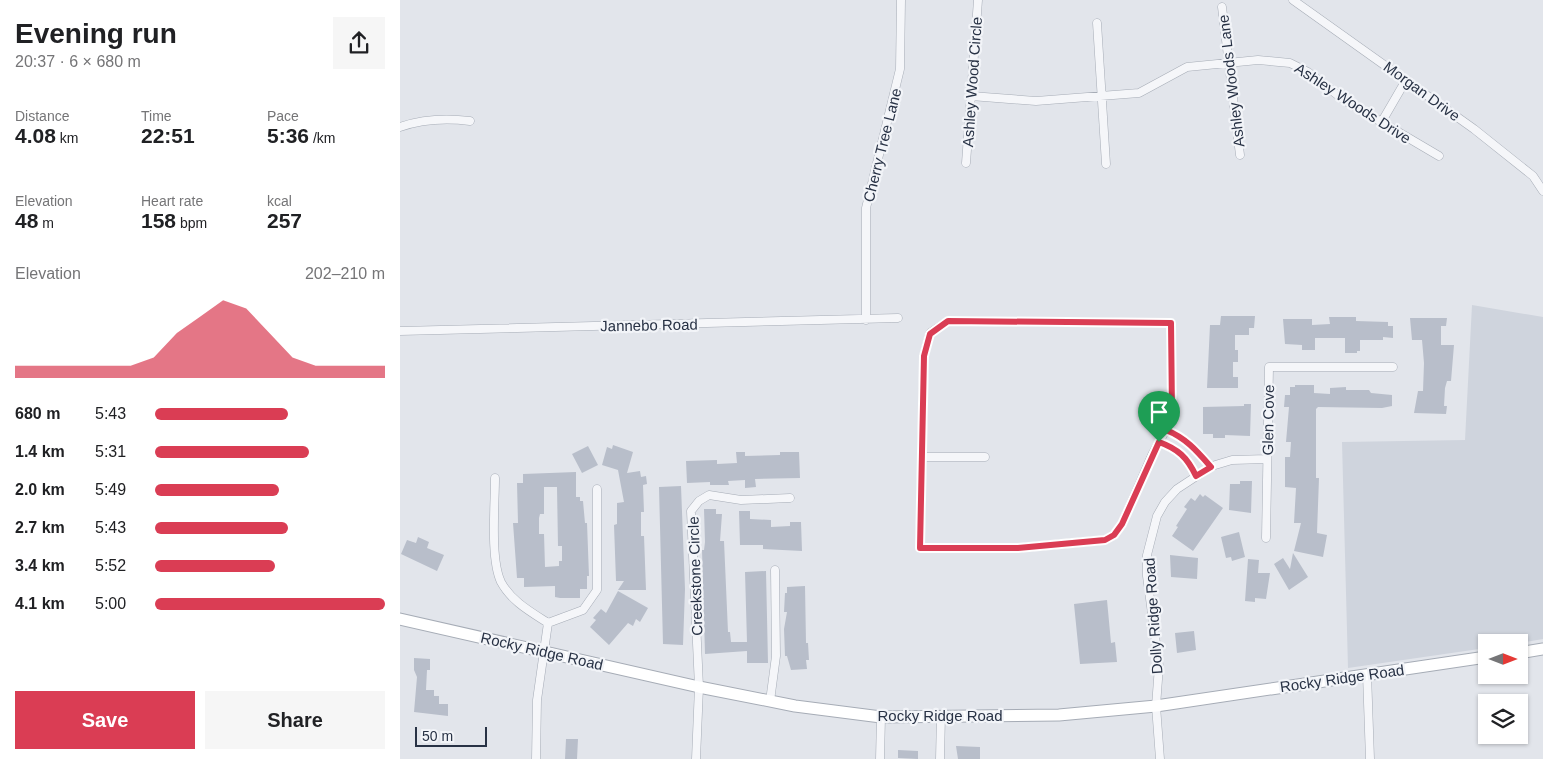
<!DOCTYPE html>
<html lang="en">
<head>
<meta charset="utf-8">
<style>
	body { margin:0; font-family:Arial,sans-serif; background:#f6f6f6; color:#202124; height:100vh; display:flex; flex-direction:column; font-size:19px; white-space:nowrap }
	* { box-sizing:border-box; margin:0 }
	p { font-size:16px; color:#757577 }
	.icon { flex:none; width:28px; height:28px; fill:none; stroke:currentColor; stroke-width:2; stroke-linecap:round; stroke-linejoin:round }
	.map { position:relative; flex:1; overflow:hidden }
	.side { display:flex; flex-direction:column; background:#fff; width:400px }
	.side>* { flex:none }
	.needle { width:32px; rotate:90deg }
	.buttons { position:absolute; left:1078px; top:634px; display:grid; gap:10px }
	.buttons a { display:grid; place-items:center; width:50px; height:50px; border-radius:0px; background:#fff; box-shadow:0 1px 4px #0004; font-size:25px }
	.scale { position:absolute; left:15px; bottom:12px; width:72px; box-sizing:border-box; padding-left:5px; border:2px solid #283245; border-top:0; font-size:14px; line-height:18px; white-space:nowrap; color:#283245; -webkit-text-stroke:4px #f2f4f8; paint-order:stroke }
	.pin { position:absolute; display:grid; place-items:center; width:42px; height:42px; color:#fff; margin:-51px -21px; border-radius:50% 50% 50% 0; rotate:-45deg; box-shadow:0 0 5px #0007 }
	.pin .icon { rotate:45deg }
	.round { display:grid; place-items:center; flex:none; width:52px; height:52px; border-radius:0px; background:#f6f6f6 }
	.headline { display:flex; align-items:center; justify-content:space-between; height:85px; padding:0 15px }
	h1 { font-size:28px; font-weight:700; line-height:38px }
	.figures { display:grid; grid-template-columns:repeat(3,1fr); gap:8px; height:85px; padding:5px 15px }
	.figures div { display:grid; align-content:center }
	.figures b { font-size:21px; font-weight:700 }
	.figures small { font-size:14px; font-weight:400 }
	.figures p { font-size:14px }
	.chart { height:140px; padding:10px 15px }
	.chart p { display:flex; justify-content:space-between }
	.chart svg { width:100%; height:90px; margin-top:5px; fill:#da3d54; opacity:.7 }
	.cta { display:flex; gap:10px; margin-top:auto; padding:10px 15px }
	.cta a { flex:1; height:58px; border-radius:0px; background:#da3d54; color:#fff; font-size:20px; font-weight:700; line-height:58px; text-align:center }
	.cta a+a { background:#f6f6f6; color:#202124 }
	ul { padding:0 15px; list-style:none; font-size:16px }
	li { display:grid; grid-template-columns:80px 60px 1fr; align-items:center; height:38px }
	li i { height:12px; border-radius:6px; background:#da3d54 }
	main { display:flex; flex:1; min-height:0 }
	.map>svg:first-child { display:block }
	.built { fill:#cfd4dd }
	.building { fill:#b8beca; fill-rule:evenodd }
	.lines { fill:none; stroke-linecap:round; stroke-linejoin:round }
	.minor-casing { stroke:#a6acb6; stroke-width:9 }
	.secondary-casing { stroke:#a6acb6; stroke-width:13 }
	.minor { stroke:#f5f6f9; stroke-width:8 }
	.secondary { stroke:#fff; stroke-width:11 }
	.route-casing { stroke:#fff; stroke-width:10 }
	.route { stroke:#da3d54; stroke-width:6 }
	.labels { text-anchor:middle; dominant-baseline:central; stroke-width:4.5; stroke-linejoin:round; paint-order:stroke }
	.street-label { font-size:15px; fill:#283245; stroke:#f2f4f8 }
</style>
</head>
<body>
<main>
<section class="side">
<div class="headline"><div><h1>Evening run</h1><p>20:37 · 6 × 680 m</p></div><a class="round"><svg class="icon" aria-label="share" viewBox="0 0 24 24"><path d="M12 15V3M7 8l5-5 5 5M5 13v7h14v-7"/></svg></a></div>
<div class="figures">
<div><p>Distance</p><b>4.08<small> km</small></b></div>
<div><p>Time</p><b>22:51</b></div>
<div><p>Pace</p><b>5:36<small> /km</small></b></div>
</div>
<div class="figures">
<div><p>Elevation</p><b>48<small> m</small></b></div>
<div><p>Heart rate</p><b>158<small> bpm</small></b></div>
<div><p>kcal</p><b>257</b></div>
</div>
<div class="chart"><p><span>Elevation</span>202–210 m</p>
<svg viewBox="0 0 160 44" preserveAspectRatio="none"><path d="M0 44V38L10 38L20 38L30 38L40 38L50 38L60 34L70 22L80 14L90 6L100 10L110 22L120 34L130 38L140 38L150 38L160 38V44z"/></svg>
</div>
<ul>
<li><b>680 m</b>5:43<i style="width:58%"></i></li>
<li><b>1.4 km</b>5:31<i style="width:67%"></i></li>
<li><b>2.0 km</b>5:49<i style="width:54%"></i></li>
<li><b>2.7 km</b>5:43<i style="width:58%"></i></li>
<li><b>3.4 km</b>5:52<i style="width:52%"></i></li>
<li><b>4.1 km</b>5:00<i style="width:100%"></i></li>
</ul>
<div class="cta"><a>Save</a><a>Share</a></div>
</section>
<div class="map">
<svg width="1143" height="759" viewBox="0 0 1143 759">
	<rect width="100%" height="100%" fill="#e2e5eb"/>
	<path class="built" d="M1072,305L1143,317V639L1119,643L1086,642V648L948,668L942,442L1065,440Z"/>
	<path class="building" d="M821,316H855L854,328H849V335H835V350H838V362H833V377H838V388H807L810,325H820Z
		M929,317H956V321L988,322V326H993V338L983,337V340H960V351H957V353H945V338H915V350H902V345L885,344L883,319H912V325L930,324Z
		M1010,318H1047L1046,326H1041V345H1054L1051,381H1047L1045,388L1044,406H1047L1046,414L1014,413L1018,391H1023L1024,363L1022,340H1012Z
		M895,385H914V393L930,394V388L946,387V390H969L971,393L992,395V406L982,408L918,407L916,409V478H919L917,533L927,535L923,557L894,551L901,523H894L896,488L885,487V457H890L891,442H886L889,407H884L885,395H890V387H895Z
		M844,404H851L850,436L825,435V438H813V434H803V407L844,406Z
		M213,445L233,452L227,473L240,471L241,477L246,476L247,484L243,485L244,512H241V536H244L246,590H218L224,581H216L214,525L217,524V503L224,502L218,470L202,465L207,447L212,449Z
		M188,446L198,465L182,473L172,454Z
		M336,452H345V456L380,455V452H399L400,478L355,479L356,487L345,488V480L328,481L329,485H310V482L287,483L286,461L317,460V464L337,463Z
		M176,472V497H180V501H183L185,523H187L189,576H187V589H180V598H160L155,597V586L124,587V578H117L113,523H118L117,483H123V474ZM144,487H157L158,546H162V561H159V566L145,567L144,534H139V518L140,514H144Z
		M840,481H852L851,513L829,510L830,484H840Z
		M281,486L285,589L283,645L263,644L259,487Z
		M800,494L803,497L805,495L823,508L793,551L772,536L778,527L776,526L787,509L784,507L791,498L795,501Z
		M304,509H316V514H322L320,541H324L328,632H330L331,642H347L345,572L366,571L368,663H347V651L305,654L302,550H304L305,542Z
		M339,511H350V519L371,520V527L390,526V522H401L402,551L363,549V545H340Z
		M839,532L845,557L832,561L831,557L826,558L821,537Z
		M18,537L29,542L27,548L44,555L37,571L1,554L7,540L16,543Z
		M893,553L908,577L889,590L874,564L883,558L890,569Z
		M770,555L798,558L797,579L771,577Z
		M848,559L859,560L858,573H870L866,599L855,598V602L845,601Z
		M405,586L406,643H408L409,660H406L407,669L391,670L387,656H385L384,629L387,612H384L385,593H387V587Z
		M218,591L248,608L240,622L236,619L233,626L228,623L209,645L190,627L196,620L193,618L201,609L206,613Z
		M707,600L711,643L715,642L717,662L680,664L674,604Z
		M794,631L796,650L777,653L775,633Z
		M14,658L30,659V670H27L26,690H34V696H39V704H48V716L14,712L17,677L14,670Z
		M166,739H178L177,759H165Z
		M556,746L580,747V759H558Z
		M498,750L518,751V759L498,758Z"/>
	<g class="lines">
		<g class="minor-casing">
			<path id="minor" d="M893,0L1074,129L1133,176L1143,191
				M822,7L840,155
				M697,23L706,164
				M571,96L636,101L739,93L787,67L858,60L890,63L908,72L944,100L1039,156
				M981,123L1006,80
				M0,127C23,119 46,118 70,121
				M566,163L578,0
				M466,320V208L500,69L501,0
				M548,321L771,323L772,411L769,424L752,455L722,524L714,535L705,540L618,548H520L524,356L530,333Z
				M0,331L498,318
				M766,430C786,438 797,451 811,467
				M759,442C778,449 787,457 796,476
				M522,457H585
				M95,478C95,505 90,559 101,582C111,601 131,612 148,623L137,700L136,759
				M866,538L869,367H993
				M148,623L183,610L197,590V489
				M967,674L970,759
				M370,701L376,656L375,570
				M296,759L299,687L291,511L299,501L309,495L341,500L390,498
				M480,759L481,717
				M540,759L541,715
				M760,759L756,706L759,666L747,576V555L757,516L765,502L777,489L812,466L832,460L867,459"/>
		</g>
		<g class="secondary-casing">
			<path id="secondary" d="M0,619L299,687L395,706L481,717L659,715L756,706L1086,657
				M1119,653L1143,649"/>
		</g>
		<use href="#minor" class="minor"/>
		<use href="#secondary" class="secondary"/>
	</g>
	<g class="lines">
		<g class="route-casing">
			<path id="route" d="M548,321L771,323L772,411L766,430C786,438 797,451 811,467L796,476C787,457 778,449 759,442L722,524L714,535L705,540L618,548H520L524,356L530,334Z"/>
		</g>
		<use href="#route" class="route"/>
	</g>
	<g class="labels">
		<g class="street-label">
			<text transform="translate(831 81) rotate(-97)">Ashley Woods Lane</text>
			<text transform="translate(572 82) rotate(-86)">Ashley Wood Circle</text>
			<text transform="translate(1022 91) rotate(36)">Morgan Drive</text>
			<text transform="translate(953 103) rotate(33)">Ashley Woods Drive</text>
			<text transform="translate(482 145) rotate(-76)">Cherry Tree Lane</text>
			<text transform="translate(249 325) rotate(-1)">Jannebo Road</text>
			<text transform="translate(868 420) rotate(-89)">Glen Cove</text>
			<text transform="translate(295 576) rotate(-92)">Creekstone Circle</text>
			<text transform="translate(753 616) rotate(-94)">Dolly Ridge Road</text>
			<text transform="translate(142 651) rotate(13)">Rocky Ridge Road</text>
			<text transform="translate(942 678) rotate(-8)">Rocky Ridge Road</text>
			<text x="540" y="715">Rocky Ridge Road</text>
		</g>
	</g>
</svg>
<div class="buttons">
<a><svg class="needle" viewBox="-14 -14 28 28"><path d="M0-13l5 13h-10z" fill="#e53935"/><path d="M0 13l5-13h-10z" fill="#757577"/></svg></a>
<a><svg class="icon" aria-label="layers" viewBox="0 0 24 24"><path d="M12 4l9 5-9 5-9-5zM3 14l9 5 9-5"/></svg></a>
</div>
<div class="scale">50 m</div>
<div class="pin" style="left:759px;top:442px;background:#1e9e55"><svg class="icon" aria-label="arrive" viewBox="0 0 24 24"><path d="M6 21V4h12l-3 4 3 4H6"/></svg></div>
</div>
</main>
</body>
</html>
